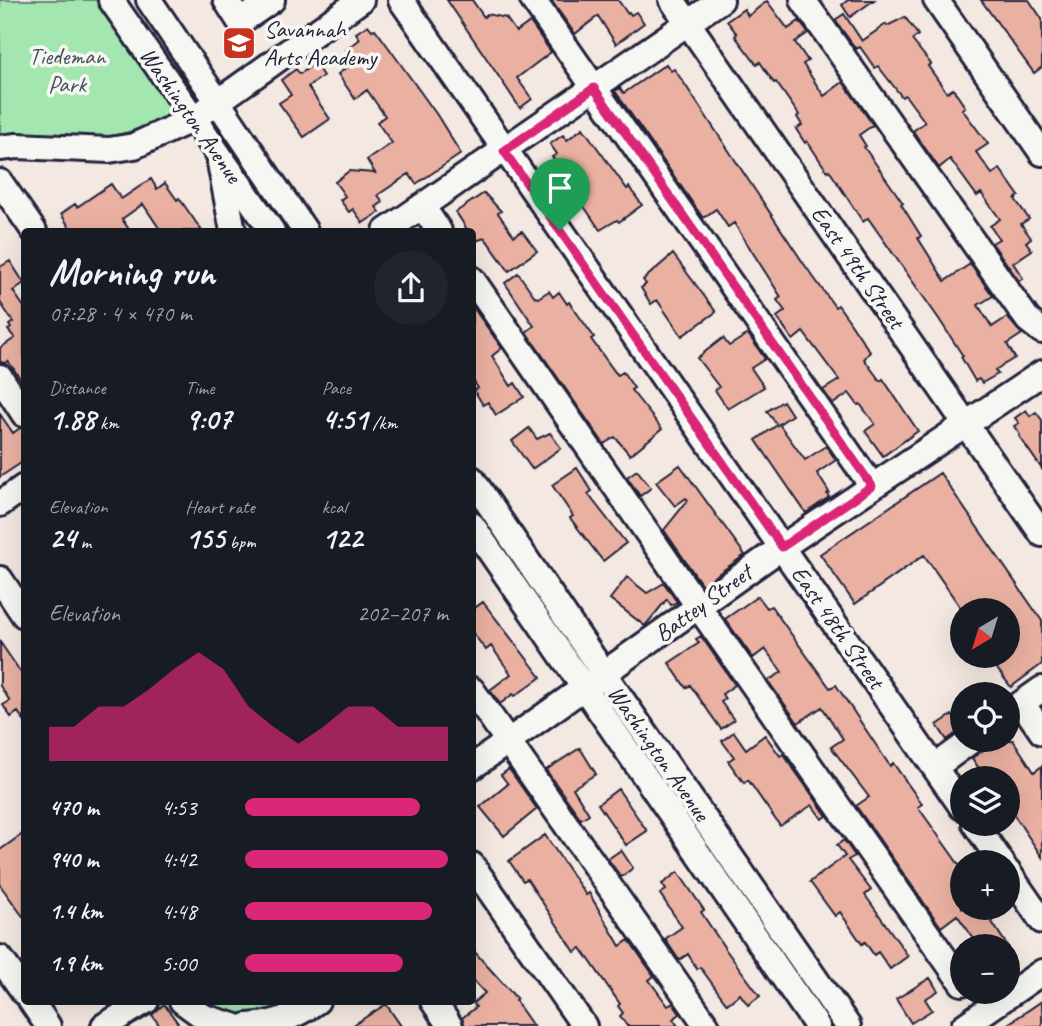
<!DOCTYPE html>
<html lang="en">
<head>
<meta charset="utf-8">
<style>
	body { margin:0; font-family:Caveat,sans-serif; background:#20242c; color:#f1f3f6; height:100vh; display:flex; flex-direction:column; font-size:26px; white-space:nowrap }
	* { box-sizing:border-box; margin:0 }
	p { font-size:23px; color:#9ea1a6 }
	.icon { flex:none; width:38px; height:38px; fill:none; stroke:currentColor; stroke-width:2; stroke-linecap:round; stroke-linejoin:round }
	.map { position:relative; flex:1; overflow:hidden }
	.panel { position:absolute; left:21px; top:228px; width:455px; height:777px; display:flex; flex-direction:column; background:#171b24; border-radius:7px; box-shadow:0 7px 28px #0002 }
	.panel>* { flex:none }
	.needle { width:46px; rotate:218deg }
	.controls { position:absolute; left:950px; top:598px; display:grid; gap:14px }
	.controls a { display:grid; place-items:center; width:70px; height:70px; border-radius:50%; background:#171b24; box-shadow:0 7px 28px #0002; font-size:35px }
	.pin { position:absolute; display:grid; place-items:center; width:60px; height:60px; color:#fff; margin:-72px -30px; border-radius:50% 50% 50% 0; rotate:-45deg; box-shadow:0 0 7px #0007 }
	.pin .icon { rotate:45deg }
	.round { display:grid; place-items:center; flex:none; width:74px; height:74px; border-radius:37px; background:#20242c }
	.summary { display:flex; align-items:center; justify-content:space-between; height:119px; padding:0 28px }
	h1 { font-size:38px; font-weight:700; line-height:52px }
	.stats { display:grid; grid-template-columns:repeat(3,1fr); gap:10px; height:119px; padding:7px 28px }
	.stats div { display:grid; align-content:center }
	.stats b { font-size:30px; font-weight:700 }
	.stats small { font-size:19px; font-weight:400 }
	.stats p { font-size:19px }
	.chart { height:196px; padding:14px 28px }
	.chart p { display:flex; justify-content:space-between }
	.chart svg { width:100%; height:126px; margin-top:7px; fill:#db2777; opacity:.7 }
	ul { padding:0 28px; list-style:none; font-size:23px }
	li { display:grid; grid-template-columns:112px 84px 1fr; align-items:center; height:52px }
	li i { height:18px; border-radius:9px; background:#db2777 }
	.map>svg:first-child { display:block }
	.green { fill:#a3e6b0; stroke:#628476; stroke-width:2 }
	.building { fill:#eab1a2; stroke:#22223b; stroke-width:2 }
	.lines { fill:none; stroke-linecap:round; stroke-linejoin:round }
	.minor-casing { stroke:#22223b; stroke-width:30 }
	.minor { stroke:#f6f6f2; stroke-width:24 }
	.route-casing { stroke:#fff; stroke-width:14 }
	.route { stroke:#db2777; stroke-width:9 }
	.labels { text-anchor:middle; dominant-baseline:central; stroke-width:7; stroke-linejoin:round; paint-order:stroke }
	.poi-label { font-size:24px; fill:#22223b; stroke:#f6f6f2; text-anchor:start }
	.park-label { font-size:24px; fill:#425358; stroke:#f6f6f2 }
	.street-label { font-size:24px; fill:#22223b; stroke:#f6f6f2 }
</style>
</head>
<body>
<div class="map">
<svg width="1042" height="1026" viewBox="0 0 1042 1026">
	<rect width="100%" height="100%" fill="#f4e8e2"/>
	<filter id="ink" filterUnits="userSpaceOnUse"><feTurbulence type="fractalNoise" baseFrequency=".0143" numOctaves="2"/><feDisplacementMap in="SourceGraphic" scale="14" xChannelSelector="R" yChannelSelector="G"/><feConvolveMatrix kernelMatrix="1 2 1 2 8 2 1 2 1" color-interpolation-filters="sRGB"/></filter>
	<g filter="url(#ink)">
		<path class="green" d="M0,0H102L178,109C117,148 69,140 0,133Z
			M182,1001H317L268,1025Z"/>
		<path class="building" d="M447,0H472L484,17L487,14L506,18L516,32L530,22L551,52L517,78L532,99L520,108Z
			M551,0H618L627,13L629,12L631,15L636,12L644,23L616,44L598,16L575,34Z
			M848,0H874L850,17L842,5Z
			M981,0H1029L1042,19V67L1034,73Z
			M767,1L788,29L799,21L808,33L795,42L808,61L803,64L824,96L843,82L873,125L859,135L866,146L864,147L903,203L901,204L921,236L918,238L945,281L970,264L993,296L978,305L992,327L1007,317L1022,334L1007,344L1015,358L995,370L998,374L982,383L979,379L975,381L961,357L963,356L939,319L868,218L863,222L829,170L827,171L807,141L805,143L796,129L802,125L797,117L799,115L776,82L774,83L760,62L757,65L735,36L737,34L727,21L744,9L748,16Z
			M844,14L862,41L886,24L887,26L905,17L918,35L912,40L931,64L928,66L947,93L953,89L965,107L962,109L988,144L976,152L992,174L1000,169L1019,196L1015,199L1029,219L1021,224L1031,238L1026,242L1032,250L1013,263L1023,278L1019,281L992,243L999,239L990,226L1000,219L981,193L977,196L950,159L939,168L913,131L925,122L905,95L902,97L878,66L875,68L860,47L856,49L835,20Z
			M368,25L372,30L375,29L384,41L437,115L461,154L416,184L409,174L378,195L383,202L376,207L380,212L363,223L353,209L349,212L340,200L345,196L335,182L349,171L375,173L367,160L392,143L377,122L385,116L367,90L355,99L338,74L352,64L350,61L353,60L346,50L360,39L356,33Z
			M315,63L323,76L308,87L330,119L304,137L279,103L291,95L281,80L296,69L300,74Z
			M666,64L671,71L674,69L684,83L804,264L835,307L838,305L848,319L870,352L864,359L880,381L883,379L918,431L883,456L865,431L875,424L860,404L858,405L849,393L833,404L823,390L839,380L803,332L793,340L777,317L785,311L777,300L781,297L734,223L728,227L716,209L703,218L615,91L620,88L624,93Z
			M583,128L627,189L629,187L642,205L619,222L617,220L600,230L571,187L573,185L552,157L557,154L550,144L563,135L567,140Z
			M151,179L157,189L165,183L177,200L179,198L202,231H161L143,204L122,219L130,231H72L61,214L75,204L77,207L111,184L121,199Z
			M484,193L501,211L498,213L514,236L522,231L537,251L509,271L485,238L475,241L472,231H468L456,212Z
			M673,254L716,312L682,336L657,300L651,304L641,288L646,284L643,280Z
			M10,261L24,283L13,291L24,307V384L8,361L5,363L0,362V348L15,338L8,330L11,328L9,325L13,322L0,302V267Z
			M518,273L535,297L538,298L549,291L553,297L559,292L567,304L569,302L594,337L591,339L615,372L618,375L623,372L634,388L631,390L662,429L630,455L615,437L604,444L526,332L534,326L505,283Z
			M472,306L502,348L492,356L511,386L515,383L524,397L496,415L488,402L483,405L474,390L478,388L472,379Z
			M748,334L765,359L751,368L764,387L728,409L715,390L719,387L697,358L723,338L729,346Z
			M783,401L792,415L779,424L805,460L826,446L836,460L817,473L829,492L827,494L829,497L806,513L756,440L777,425L767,411Z
			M1026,410L1030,416L1036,412L1042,420V469L1019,436L1020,435L1014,426L1019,423L1015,418Z
			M0,414L13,433L20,428L24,429V461L0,477Z
			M529,428L537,439L550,433L561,448L532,469L512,441Z
			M680,465L745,555L702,585L664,530L688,500L686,498L675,506L656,482Z
			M577,468L592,491L588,494L626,543L603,561L570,518L573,516L552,485Z
			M637,470L651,488L640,496L627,477Z
			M940,473L1042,621V664L1011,687L995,666L1000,662L996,656H1008V611H963L924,555L855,604L820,554Z
			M627,577L647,593L664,583L677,602L671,605L667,599L645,626L610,599Z
			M758,596L767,608L771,606L830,688L836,685L890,766L893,763L922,804L918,807L962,869V908H983L1008,947H962L974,939L957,915L941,927L856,806L869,797L831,747L843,739L822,707L798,723L768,681L782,672L765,649L753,658L725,619Z
			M483,602L541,677L515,696L513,694L500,704L490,690L511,674L491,646L486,650L472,632V610Z
			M701,636L735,685L722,694L725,699L721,702L734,720L721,729L690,685L686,688L669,663L699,643L696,639Z
			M0,642L24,677V721L18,712L11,717L3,705L10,701L0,686Z
			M952,715L962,729L947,740L937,725Z
			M734,732L746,749L765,735L780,756L783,754L827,816L822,819L812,805L780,826L748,780L744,783L728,761L734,757L722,741Z
			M998,740H1013L1034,772L1042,766V857L1008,806V779H986L972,758Z
			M580,748L596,774L573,788L589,814L581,819L546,770Z
			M509,769L537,809L504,836L480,807L508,784L501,775Z
			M618,789L647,831L626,845L598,804Z
			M24,833V918L0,885V850Z
			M545,835L586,895L589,893L620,946L629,940L654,976L649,980L668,1006L673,1003L680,1014L673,1019L678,1026H627L620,1016L623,1013L618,1006L620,1004L581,948L575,952L527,879L523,881L509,861Z
			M844,840L855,856L848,860L871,890L865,895L908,956L890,969L878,952L874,955L865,942L862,944L840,912L835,916L810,882L845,856L837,845Z
			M621,850L633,868L621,877L608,859Z
			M678,872L704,910L701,912L726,950L760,996L748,1005L740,994L727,1004L700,967L697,969L688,954L679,960L665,939L682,927L660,894L666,890L662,884Z
			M472,949L517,999L515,1000L533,1026H465L462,1018L476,1007L473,1003L485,993L472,979Z
			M930,978L938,991L925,999L932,1010L911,1023L896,999Z
			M1042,1001V1026H1005Z
			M164,1004L180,1026H160L152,1015Z
			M386,1004L401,1026H352Z"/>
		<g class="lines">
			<g class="minor-casing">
				<path id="minor" d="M111,0L272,231
					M149,0L305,231
					M226,0L240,22L272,0
					M401,0L962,807
					M533,0L872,486
					M672,0L1042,534
					M803,0L1028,320L1042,331
					M936,0L1042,153
					M0,148L17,146L109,150L134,146L195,118L361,0
					M220,163L233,231
					M0,182L34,231
					M422,206L439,231
					M386,231L721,0
					M472,279L698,606L962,983
					M0,377L24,414
					M472,479L604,674L848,1026
					M0,504L24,487
					M472,525L817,1026
					M0,579L24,615
					M472,690L707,1026
					M1022,703L1042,732
					M1008,713L1042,689
					M472,767L782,547L1042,373
					M935,767L972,740
					M975,824L1002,863
					M472,865L584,1026
					M1008,872L1042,921
					M0,958L24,992
					M31,1001L48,1026
					M182,1001L204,1017L234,1026
					M433,1001L450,1026
					M104,1026L146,1001
					M247,1026C274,1025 295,1017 317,1001
					M964,1026L1042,972"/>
			</g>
			<use href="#minor" class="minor"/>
		</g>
	</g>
	<g class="lines" filter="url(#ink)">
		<g class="route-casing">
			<path id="route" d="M594,88L872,486L782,547L504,151Z"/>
		</g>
		<use href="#route" class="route"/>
	</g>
	<defs>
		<g id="school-square" transform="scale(1.75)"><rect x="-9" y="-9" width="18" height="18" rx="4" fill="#c8321e" stroke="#f6f6f2"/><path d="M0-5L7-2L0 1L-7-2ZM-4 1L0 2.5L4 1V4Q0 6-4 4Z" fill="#fff"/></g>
	</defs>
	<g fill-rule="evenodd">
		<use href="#school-square" x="239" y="43"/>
	</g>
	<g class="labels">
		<g class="poi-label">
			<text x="264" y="29">Savannah<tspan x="264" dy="28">Arts Academy</tspan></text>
		</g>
		<g class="park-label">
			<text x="67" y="56">Tiedeman<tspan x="67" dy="28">Park</tspan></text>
		</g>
		<g class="street-label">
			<text transform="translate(191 115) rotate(55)">Washington Avenue</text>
			<text transform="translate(858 267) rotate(55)">East 49th Street</text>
			<text transform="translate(703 603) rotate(-36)">Battey Street</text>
			<text transform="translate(838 627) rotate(55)">East 48th Street</text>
			<text transform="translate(659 753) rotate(55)">Washington Avenue</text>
		</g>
	</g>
</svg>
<div class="controls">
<a><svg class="needle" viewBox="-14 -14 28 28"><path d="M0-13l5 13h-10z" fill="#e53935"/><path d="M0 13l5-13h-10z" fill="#9ea1a6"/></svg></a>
<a><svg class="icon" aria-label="locate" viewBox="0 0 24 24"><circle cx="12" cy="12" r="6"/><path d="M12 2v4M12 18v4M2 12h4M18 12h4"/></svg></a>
<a><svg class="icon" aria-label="layers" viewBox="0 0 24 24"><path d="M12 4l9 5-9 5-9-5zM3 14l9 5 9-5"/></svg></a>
<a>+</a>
<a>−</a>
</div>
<div class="pin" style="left:560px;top:230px;background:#1e9e55"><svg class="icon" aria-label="arrive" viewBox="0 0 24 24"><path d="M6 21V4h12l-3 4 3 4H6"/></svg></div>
<section class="panel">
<div class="summary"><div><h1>Morning run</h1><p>07:28 · 4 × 470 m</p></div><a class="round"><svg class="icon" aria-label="share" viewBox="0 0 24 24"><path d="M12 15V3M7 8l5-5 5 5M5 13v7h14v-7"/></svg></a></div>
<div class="stats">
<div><p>Distance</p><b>1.88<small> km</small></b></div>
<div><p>Time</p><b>9:07</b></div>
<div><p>Pace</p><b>4:51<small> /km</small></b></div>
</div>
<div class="stats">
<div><p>Elevation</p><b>24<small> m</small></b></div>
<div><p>Heart rate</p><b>155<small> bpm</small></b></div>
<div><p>kcal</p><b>122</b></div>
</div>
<div class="chart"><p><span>Elevation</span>202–207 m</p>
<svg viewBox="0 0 160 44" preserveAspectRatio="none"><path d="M0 44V32L10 32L20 25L30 25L40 19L50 12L60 6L70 12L80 25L90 32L100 38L110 32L120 25L130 25L140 32L150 32L160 32V44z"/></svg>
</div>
<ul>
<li><b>470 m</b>4:53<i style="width:86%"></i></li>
<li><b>940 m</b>4:42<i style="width:100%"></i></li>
<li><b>1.4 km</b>4:48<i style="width:92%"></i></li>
<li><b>1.9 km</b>5:00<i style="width:78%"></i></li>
</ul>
</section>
</div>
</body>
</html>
